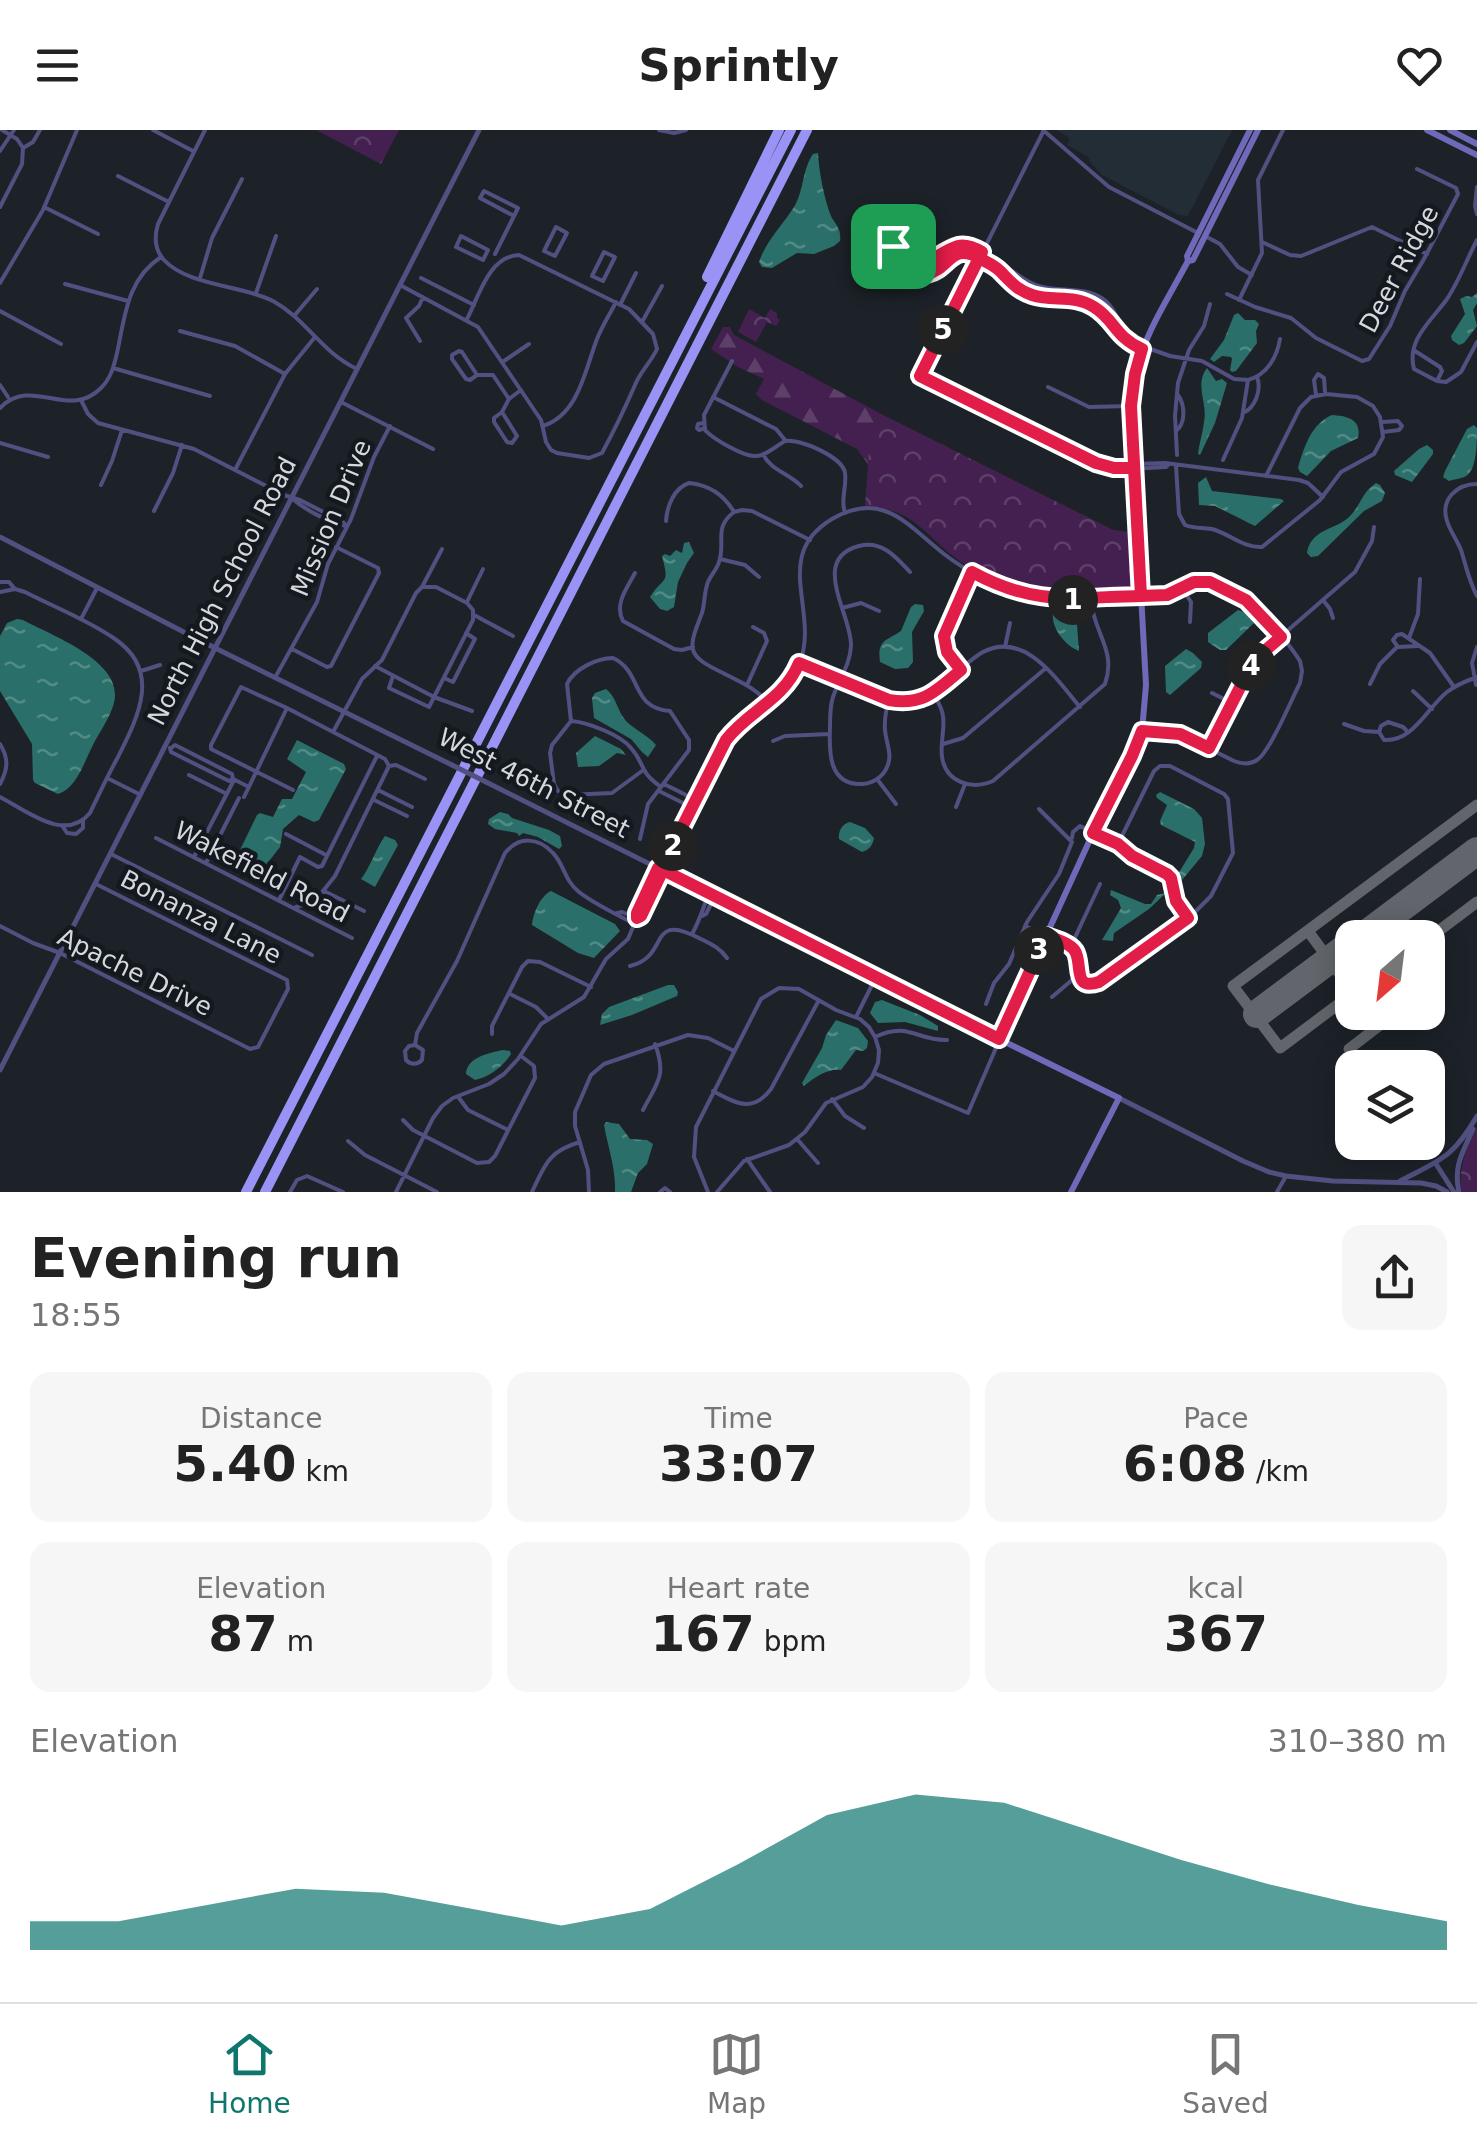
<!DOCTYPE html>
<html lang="en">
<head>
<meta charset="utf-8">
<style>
	body { margin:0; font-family:"DejaVu Sans",sans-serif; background:#f6f6f6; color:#222; height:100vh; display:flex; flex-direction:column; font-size:38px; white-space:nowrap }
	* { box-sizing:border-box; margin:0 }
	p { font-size:32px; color:#767676 }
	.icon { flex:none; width:55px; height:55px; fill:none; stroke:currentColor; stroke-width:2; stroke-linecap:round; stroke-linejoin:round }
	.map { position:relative; height:1062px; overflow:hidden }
	.panel { display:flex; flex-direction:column; background:#fff; flex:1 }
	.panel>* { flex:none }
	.needle { width:65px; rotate:208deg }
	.buttons { position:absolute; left:1335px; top:790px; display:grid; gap:20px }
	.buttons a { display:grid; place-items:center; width:110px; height:110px; border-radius:20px; background:#fff; box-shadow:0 5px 25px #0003; font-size:50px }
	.pin { position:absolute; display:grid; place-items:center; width:85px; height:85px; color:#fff; margin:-42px; border-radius:20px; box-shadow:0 5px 15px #0006 }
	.km { position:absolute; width:50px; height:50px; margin:-25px; border-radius:50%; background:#222; color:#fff; font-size:28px; line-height:50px; text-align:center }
	.round { display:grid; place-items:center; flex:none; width:105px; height:105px; border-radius:20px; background:#f6f6f6 }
	.summary { display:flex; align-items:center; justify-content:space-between; height:170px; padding:0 30px }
	h1 { font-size:55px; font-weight:700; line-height:75px }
	.stats { display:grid; grid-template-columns:repeat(3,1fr); gap:15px; height:170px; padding:10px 30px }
	.stats div { display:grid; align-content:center; border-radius:20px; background:#f6f6f6; text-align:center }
	.stats b { font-size:50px; font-weight:700 }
	.stats small { font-size:28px; font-weight:400 }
	.stats p { font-size:28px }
	.chart { height:280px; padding:20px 30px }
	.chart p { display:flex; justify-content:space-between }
	.chart svg { width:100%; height:180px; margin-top:10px; fill:#0f766e; opacity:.7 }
	header { display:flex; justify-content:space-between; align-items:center; height:130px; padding:0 30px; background:#fff; font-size:45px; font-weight:700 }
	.tab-bar { display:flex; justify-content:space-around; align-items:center; height:140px; border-top:2px solid #e0e0e0; background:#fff; font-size:28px; color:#767676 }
	.tab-bar a { display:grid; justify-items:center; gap:5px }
	.tab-bar .on { color:#0f766e }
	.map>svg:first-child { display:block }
	.built { fill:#232d36 }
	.forest { fill:url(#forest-firs) }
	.park { fill:url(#park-crowns) }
	.water { fill:url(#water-ripples) }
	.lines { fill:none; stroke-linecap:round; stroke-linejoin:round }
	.taxiway { stroke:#62666c; stroke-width:11 }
	.runway { stroke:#62666c; stroke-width:28 }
	.minor { stroke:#525081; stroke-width:4 }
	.tertiary { stroke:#525081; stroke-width:5 }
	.secondary { stroke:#6e69b8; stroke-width:6 }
	.motorway { stroke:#9993f5; stroke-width:10 }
	.tertiary-bridge { stroke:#525081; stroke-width:5 }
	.route-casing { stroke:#fff; stroke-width:20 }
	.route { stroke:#e11d48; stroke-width:12 }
	.labels { text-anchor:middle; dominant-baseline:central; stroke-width:9; stroke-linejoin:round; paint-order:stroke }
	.street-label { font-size:25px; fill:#d5d9dd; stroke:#13191f }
</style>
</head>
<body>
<header><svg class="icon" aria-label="menu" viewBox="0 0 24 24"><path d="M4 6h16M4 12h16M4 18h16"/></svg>Sprintly<svg class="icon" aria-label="heart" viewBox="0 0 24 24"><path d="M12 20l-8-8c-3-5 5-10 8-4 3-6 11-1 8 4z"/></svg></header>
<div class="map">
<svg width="1477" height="1062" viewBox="0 0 1477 1062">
	<defs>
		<pattern id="forest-firs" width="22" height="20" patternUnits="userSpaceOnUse" patternTransform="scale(2.5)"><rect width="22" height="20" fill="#43204f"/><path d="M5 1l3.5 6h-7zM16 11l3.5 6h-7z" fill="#5d4068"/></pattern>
		<pattern id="park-crowns" width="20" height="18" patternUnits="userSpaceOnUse" patternTransform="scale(2.5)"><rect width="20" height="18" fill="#43204f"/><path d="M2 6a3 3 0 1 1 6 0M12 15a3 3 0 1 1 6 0" fill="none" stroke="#5d4068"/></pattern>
		<pattern id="water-ripples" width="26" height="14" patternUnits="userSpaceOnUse" patternTransform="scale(2.5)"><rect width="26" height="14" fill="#2a6f69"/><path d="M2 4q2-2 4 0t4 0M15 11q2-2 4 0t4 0" fill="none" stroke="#528a85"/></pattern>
	</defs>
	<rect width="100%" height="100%" fill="#1c2228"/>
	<path class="built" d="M1056,0H1232L1188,86L1179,85L1102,45L1089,31L1090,28L1067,15L1070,8Z"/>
	<path class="forest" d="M723,197H730L734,205L885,286L1113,400L1124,402L1078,464C1030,463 996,454 956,428L870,337L857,319L762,270L756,264L764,249L738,237L711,219Z"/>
	<path class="park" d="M316,0H399L381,34Z
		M749,179L765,188L770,179L777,183V188L780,190L776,196L767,192L756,212L738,202Z
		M885,286L1113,400L1129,402L1132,461C1072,466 1022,468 968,436C927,412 919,378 865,376L869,319Z
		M1477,997V1062H1462C1457,1040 1467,1016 1477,997Z"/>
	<path class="water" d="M818,23C819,41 823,62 829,81C833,94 842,96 840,111L834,116L814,124L797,123L772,138L762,137L759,132C766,111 782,96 794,77C804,61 802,40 813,24Z
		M1477,163V173L1473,180L1477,196L1464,213L1459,215L1452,210L1451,206L1465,184L1460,169L1466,166L1472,167Z
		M1238,183L1245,190H1255L1259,194L1256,201L1257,213L1236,241L1232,242L1230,240L1232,229L1231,227L1222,226L1214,232L1210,229L1224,210L1234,185Z
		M1207,238L1216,251L1222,249L1227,253L1215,293L1200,325L1198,324C1199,313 1203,303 1204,292C1208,273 1194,255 1207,238Z
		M1332,285C1347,286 1362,289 1358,308L1331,321L1307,346L1300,342L1298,338C1304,317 1311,294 1332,285Z
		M1474,295L1477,298C1477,312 1477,340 1466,346C1461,349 1455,349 1449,351L1443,347L1445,341L1467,299Z
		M1427,315L1433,320V324L1412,352L1395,345L1394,341L1419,319Z
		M1206,347L1212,361L1281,369L1284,371L1255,396L1215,376L1199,375L1198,353Z
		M1376,353L1380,355L1385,363L1382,371L1364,381L1318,426L1311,427L1307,423C1311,398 1337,400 1350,386C1361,375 1362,362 1376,353Z
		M689,412L694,423L687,433L678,452L674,477L667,481L660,479L650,467C664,445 670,456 662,426L665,424L670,426L676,420L682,423L684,413Z
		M915,474L923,475L924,481L912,502L913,532L908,538L895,539L880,532C877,510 886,511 901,501L911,477Z
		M1059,478H1071L1076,482L1079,521C1065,516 1048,495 1054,479Z
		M1238,480L1244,482L1254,493L1226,520H1220L1208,512V503Z
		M17,489L23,490C51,505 116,529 115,565C115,581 100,601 93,615C84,632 77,658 58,664L35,653L33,650L32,614L0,561V506L7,493Z
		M1186,519L1193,523L1202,532L1201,538L1170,565L1166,562L1165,536Z
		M606,559C616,567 616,576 623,587C630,598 647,604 656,615L648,627L642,622L631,609L594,588L592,568L595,563Z
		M595,606L621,619L626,625L617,623L599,636L578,637L576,623Z
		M297,610L344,634L346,639L319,690L314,692L299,685L283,699L280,717L266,735L242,724L240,720L257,685L260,683L273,687L282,669H292L306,642L287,629Z
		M1160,662L1194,679L1202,688L1205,714L1202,726L1182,750L1178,744L1194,718L1195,712L1161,695L1160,691L1167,675L1157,668L1156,665Z
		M500,682L508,684L512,688L549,700L560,706L562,716L559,719L538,707L523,703L519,706L517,703L495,699L488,694L489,689Z
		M850,692L865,698L874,708C873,715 869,720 862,722L839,709C838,701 842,694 850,692Z
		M385,706L395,710L398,715L375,757L361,749C371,736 376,718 385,706Z
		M1111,760L1145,774H1151L1157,765L1166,763L1149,779L1114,803L1113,811L1102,810L1121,778L1118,770L1110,765Z
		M551,761L615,794L620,801L594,828L578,823L532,795C533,784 540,766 551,761Z
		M668,855H674L678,862L677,866L632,885L600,895L602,884L609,877Z
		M882,870L920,885L938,896V901L905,892L878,893L870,883L875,872Z
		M836,890L858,898L868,911L867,918L863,921L856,920L841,940C828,938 815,947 804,956L802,953L822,918L826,905Z
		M503,920L510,921L511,924C503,937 489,947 475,950L466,944C467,927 489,923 503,920Z
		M606,992L619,994L630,1009L647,1010L653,1014L647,1034L638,1043L631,1062H615C616,1038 608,1018 604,995Z"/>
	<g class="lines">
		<path class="taxiway" d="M1308,801L1352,861
			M1428,809L1477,772
			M1428,852L1431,857L1428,860
			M1352,864L1280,918L1233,856L1477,675
			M1349,919L1397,882"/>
		<path class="runway" d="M1361,808L1477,721
			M1257,884L1352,813"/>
		<path class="minor" d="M2,0L17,9L23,18
			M153,0L193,21
			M205,0L158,94C154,107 155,120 164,130C188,156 242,155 273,171C306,189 321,222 357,239
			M659,0L674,3L686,0
			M1043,0L1109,57L1196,102
			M1044,0L920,246L1098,334C1119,341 1144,338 1166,337L1168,335
			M23,18L33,12L40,0
			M0,21L14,0
			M118,46L167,71
			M1477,57L1475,76L1477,84
			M484,61L518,78L514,86L480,68Z
			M0,77L22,34L23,18
			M44,77L98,104
			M556,97L567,103L555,126L544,121Z
			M461,106L488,120L483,130L456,117Z
			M1205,106L1220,114L1238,137L1252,145
			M1262,112L1290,125L1301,126L1372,97L1427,124
			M895,121L893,133L884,139L873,137L868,129L869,117L879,111L890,113C930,162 938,109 970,116C995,122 1012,146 1036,155C1058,163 1083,155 1103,169C1115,177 1116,189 1125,199C1130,205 1138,208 1144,212
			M604,122L615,127L603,151L592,146Z
			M495,124L514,86
			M888,138C904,137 917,150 933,142C944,137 952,122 965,123C988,124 1004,151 1022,161C1046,173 1073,163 1096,178C1117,192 1115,207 1142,219
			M200,148L212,108L242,49
			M421,148L474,175
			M0,153L43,80L77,0
			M65,154L128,171
			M400,155L478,197L541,290L546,312L551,320L557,323L589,328L602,323C614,301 625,278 635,255C640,242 651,232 657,219L653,204L629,179L519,125C489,126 479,166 467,189
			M256,163L276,106
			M1227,164L1255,177L1291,188L1316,208L1362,231L1369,229L1390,196L1405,161L1424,129L1458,64L1456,58L1417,39
			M1239,170L1262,123L1258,50L1283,0
			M620,175L636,143
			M0,181L61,214
			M294,186L317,159
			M642,192L662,156
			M180,201L235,216L285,244
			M420,211L406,188L419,176L423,167
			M1145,217L1170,226L1202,231L1234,249L1248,250
			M459,221L462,222L477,245L470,250L466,249L452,229V225Z
			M1415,221L1440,237L1442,241L1437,251
			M504,231L529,214
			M732,231L704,285L705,300C713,309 744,327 756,326C766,326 776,316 785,311
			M113,238L210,266
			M477,245H493L509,269
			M1248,250C1267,245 1277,227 1280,209
			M1437,251L1414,239C1406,210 1432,190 1447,169C1459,151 1467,129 1477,110
			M1437,251L1446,252L1461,242L1477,212
			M0,255L8,267
			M1048,257L1089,277L1131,276
			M1316,265L1314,250L1318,244L1324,248L1325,262
			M713,267L776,299L785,310
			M81,270L88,284L98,293L194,319L284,365L300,370L343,392L346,396
			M341,272L433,319
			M0,278C32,245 68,291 101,258C111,248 114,236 117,223C125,186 127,149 161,127
			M502,282L517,306L512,313L507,312L494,292V288Z
			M502,282L509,269L521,260
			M1243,283C1255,278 1262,260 1257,247
			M1382,292L1398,291L1402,296L1399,300L1383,302
			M703,293L698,294L697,298L699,300L705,298
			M543,296C579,284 585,240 597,209C602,196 610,184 616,172
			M1176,301C1186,293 1185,275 1178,265
			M785,311C799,308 843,327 845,343C847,358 840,369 845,383
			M0,313L48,327
			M763,324C771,341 789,343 801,356
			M1177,325L1175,286L1178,253L1189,220L1204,196L1210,174
			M1223,330L1242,288L1248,250
			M1135,334L1165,333L1299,350L1308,353L1323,367
			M1176,336L1179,384L1185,395C1195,399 1202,397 1212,399C1230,404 1243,418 1262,417L1320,370L1341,342L1374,324L1383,307L1380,287L1373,276L1357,267L1326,264L1311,267L1300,278L1266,346
			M235,340L285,244L315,207
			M1477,354C1457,354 1440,369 1447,391C1450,401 1457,410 1461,420C1466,436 1469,451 1477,466
			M101,355L112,331L122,300
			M294,370C307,381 329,392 346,396
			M154,381L173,343L182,315
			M734,382C713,398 726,412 719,432C717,439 711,445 708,452C704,462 705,473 702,483C688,519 685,525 723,543C740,552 756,558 768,573
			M734,382L742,380L752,381L810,410
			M666,391C667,376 674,358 689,353C710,355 724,365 734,382
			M720,429L745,435L759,447
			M635,443C627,458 614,474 623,491L674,519L682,520L693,517
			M0,452H9L15,459L25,462C54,477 88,490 115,509C162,541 138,587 118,627C108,645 99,664 90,683C65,713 27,681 0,667
			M1182,458L1191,472L1190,492
			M0,462L15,459
			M1323,470L1330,479L1333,488
			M467,472L483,439
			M842,478L861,473L879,481
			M474,485L513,506
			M81,489L97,458
			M1409,508L1418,484L1420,449
			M1418,516L1398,517L1393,510L1397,505L1402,504L1430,523L1454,557
			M1005,517L1010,493
			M292,519L327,537L331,536L379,443L378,438L336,417
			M799,533C824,543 884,573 907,572C924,571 935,562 947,551C959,542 970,529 983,522C1025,500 1057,550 1080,577
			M375,536L434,567L472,581
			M961,540L947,522L944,507L972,442
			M141,541L160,535
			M276,546L317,472L328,434L351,389L374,327L390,296
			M393,546L389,558L429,577L473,490V480L467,473L436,457H422
			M444,548L453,552L475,509L466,503
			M1370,554L1380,534L1397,517
			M747,555L767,511L764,503L753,497
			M1476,555L1472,533L1477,517
			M1413,561L1432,579
			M933,563C937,570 942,577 943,586C945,599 940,614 942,627C946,653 972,660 993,651L1105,554C1117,520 1093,502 1091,470
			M1212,563L1232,573
			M889,570C886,580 884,589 885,600C886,613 893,625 887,637C883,647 873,653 863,654C828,656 829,621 830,597C830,587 830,576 833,567C839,549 850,535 851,516C852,485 809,429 859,416C882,410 896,427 910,442
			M571,591L567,554C574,539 597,528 613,528C643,542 630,578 670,581L689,610V620L648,674L640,709
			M571,591L552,615L550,623L554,654L558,661L567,665L612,663L642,641
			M571,591C587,592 621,605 631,618C646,635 638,641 661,657
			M1344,594L1364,601L1379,602L1384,610C1413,612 1427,578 1447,562C1456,555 1466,551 1477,547
			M333,602L362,549L382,530L416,463L422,457L442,419
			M1379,602L1381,596L1388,592L1403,597L1406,600
			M773,611L785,606L829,604
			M0,614C9,629 8,639 0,654
			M943,614L963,608L1046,538
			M170,618L171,622L229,651L233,649
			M171,618L175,615L232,644L233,649L247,656
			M1209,619L1256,528L1355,442L1372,411L1374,397
			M189,645L225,663
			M107,648L139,664
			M877,649L896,674
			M664,654L696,670
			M293,660L211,619V615L241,557L287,578L385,629L389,636L396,635L425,649
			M378,660L412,677
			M659,661L691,677
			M244,667L287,578
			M374,670L407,686
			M956,677L965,654
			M63,697L67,703L76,704L83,698V690
			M286,704L326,725
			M156,708L352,808
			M1072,708L1073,702L1080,696L1120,715L1132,726L1165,742L1171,748L1176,771L1188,788
			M111,724L312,825
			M195,725L234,650
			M206,733L239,668
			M661,739L726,610C748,581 784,570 799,535C821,482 770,426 832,389C884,359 909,397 944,424C966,441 992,454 1018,462C1056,473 1092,467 1131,466C1143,465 1157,467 1169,465C1182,462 1189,450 1204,451C1239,454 1282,503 1300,531L1302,541L1300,553C1292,568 1270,622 1257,630C1250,635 1242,634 1234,631L1182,605L1142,601
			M324,761L364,781
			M279,770L300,727L318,737L322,736L377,626
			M296,777L315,771L335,746L389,636
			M617,783L622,782L636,788
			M702,786L706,784L715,766
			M637,788L641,786L663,741
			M0,796L33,813L60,823L250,919L258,917L288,859L287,850L96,754
			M1025,796C1037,802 1063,809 1072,818C1084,828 1072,843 1090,855L1099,852L1195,782L1211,766L1233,723L1228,669L1224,664L1170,636H1160L1154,641L1118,714
			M692,804C700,790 703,778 709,763
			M1071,816L1100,754
			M630,836C671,827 646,780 701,809C711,814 720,818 727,828
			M510,864L536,877L547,888
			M1052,867L1079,844
			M986,874L994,853L1009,834L1027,792L1059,744L1072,712L1039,679
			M856,887L876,847
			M492,904V896L522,837L528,831L540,832L591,857
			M875,907C909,891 917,911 947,910
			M415,915L409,916L405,921L406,930C411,935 417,935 422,930L423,920L415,915L417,903L457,831L505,723C519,706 538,707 553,723C564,734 564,750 579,762C593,773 619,786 635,794
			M874,943L968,983L999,911
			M713,961C736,973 752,984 771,959L819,870
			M459,968L468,980L508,1000
			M832,969L845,986L864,998
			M643,980C657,953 667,946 655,914
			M403,990L413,1000L477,1033L489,1032L495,1026L535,948L534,936L521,926
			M797,1009L818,1033
			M348,1011L365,1025L437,1062
			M747,1029L770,1062
			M290,1062L297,1050L307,1046L343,1062
			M396,1062L433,988L442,976L453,968L489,954L504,944L518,929L541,894L584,867L606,829L628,809L658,737
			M532,1062C545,1034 549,1021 580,1012
			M589,1062L588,1040L575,996V982L591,945L604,934L688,905L708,908L734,921
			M660,1062L665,1058L670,1062
			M708,1062L694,1027L696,997L761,869L779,858L799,859L836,880L860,889L869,897L875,907L879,920L878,933L872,947L863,957L826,973L805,1002L789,1015L744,1031L717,1062
			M1277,1062L1286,1046"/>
		<path class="tertiary" d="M0,407L205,513L452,635
			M486,652L999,909
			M0,940L479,0
			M1119,968L1243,1031L1269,1042L1286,1046L1333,1051L1421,1053L1436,1056L1447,1062
			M1436,1034L1454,1062
			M1400,1051C1440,1030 1453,1028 1477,986
			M1459,1062C1453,1036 1463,1022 1473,999"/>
		<path class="secondary" d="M1427,0L1477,25
			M1450,0L1477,14
			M1188,131L1193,130L1258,0
			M1071,1062L1119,968L999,909L1093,703L1132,626L1142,601L1146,555L1132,299C1129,224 1155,193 1188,131L1187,126L1250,0"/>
		<path class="motorway" d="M707,147L779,0
			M246,1062L791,0
			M265,1062L807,0"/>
		<path class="tertiary-bridge" d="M452,635L486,652"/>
	</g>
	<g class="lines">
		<g class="route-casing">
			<path id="route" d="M893,116C917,153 934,123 958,116C967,114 975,118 982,122L979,128C986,132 994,135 1000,141C1010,151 1017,160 1032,165C1053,172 1074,164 1094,177C1115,190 1115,207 1142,219L1135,244L1131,276L1141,466C1073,467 1036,477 972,442L944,506L947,522L961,540C936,561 923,576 889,570L799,533C783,571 749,580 726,610L661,739L663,740L641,786L637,788V783L658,738L661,739L999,909L1046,806C1055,809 1070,813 1075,821C1083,834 1072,861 1099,852L1188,788L1176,771L1171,748L1167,744L1132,726L1118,714L1093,703L1132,626L1142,601L1180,604L1209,618L1254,530L1281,507L1246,470L1210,452H1194L1167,465L1141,466L1134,338H1114L1096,333L920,246L979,128C951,112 950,139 927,144C914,147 906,138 894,137C888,137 883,138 877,138L869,132L868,122L874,113L884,111L893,116"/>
		</g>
		<use href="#route" class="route"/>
	</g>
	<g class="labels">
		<g class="street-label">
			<text transform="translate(1399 139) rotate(-62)">Deer Ridge</text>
			<text transform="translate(331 388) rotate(-67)">Mission Drive</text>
			<text transform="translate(222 461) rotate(-63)">North High School Road</text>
			<text transform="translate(534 653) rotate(27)">West 46th Street</text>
			<text transform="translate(262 742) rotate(27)">Wakefield Road</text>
			<text transform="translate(201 787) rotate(27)">Bonanza Lane</text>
			<text transform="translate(135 842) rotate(26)">Apache Drive</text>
		</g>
	</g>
</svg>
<div class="buttons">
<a><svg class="needle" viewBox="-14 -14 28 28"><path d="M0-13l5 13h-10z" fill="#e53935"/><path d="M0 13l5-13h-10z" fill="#767676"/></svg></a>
<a><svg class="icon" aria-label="layers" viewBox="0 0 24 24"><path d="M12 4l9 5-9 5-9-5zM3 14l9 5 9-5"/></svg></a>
</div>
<div class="pin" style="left:893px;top:116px;background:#1e9e55"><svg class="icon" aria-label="arrive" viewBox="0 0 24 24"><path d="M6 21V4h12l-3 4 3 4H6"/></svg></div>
<b class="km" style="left:1073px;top:470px">1</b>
<b class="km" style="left:673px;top:716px">2</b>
<b class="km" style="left:1039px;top:820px">3</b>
<b class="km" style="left:1251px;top:536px">4</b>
<b class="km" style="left:943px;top:200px">5</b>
</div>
<section class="panel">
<div class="summary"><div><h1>Evening run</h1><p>18:55</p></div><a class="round"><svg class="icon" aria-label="share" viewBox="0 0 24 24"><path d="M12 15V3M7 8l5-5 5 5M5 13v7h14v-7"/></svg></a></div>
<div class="stats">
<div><p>Distance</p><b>5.40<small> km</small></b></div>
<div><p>Time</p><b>33:07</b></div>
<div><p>Pace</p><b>6:08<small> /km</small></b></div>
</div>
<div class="stats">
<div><p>Elevation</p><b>87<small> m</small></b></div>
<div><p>Heart rate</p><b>167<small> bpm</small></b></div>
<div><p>kcal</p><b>367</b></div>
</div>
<div class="chart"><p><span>Elevation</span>310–380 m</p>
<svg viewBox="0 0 160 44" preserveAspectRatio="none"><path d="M0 44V37L10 37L20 33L30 29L40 30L50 34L60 38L70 34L80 23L90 11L100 6L110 8L120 15L130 22L140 28L150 33L160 37V44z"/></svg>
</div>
</section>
<nav class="tab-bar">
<a class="on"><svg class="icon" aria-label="home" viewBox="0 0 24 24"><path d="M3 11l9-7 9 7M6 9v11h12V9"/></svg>Home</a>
<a><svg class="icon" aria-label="map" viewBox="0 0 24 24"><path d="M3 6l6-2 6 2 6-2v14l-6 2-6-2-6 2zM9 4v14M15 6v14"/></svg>Map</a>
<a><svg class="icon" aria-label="saved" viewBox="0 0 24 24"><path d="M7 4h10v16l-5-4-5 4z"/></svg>Saved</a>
</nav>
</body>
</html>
